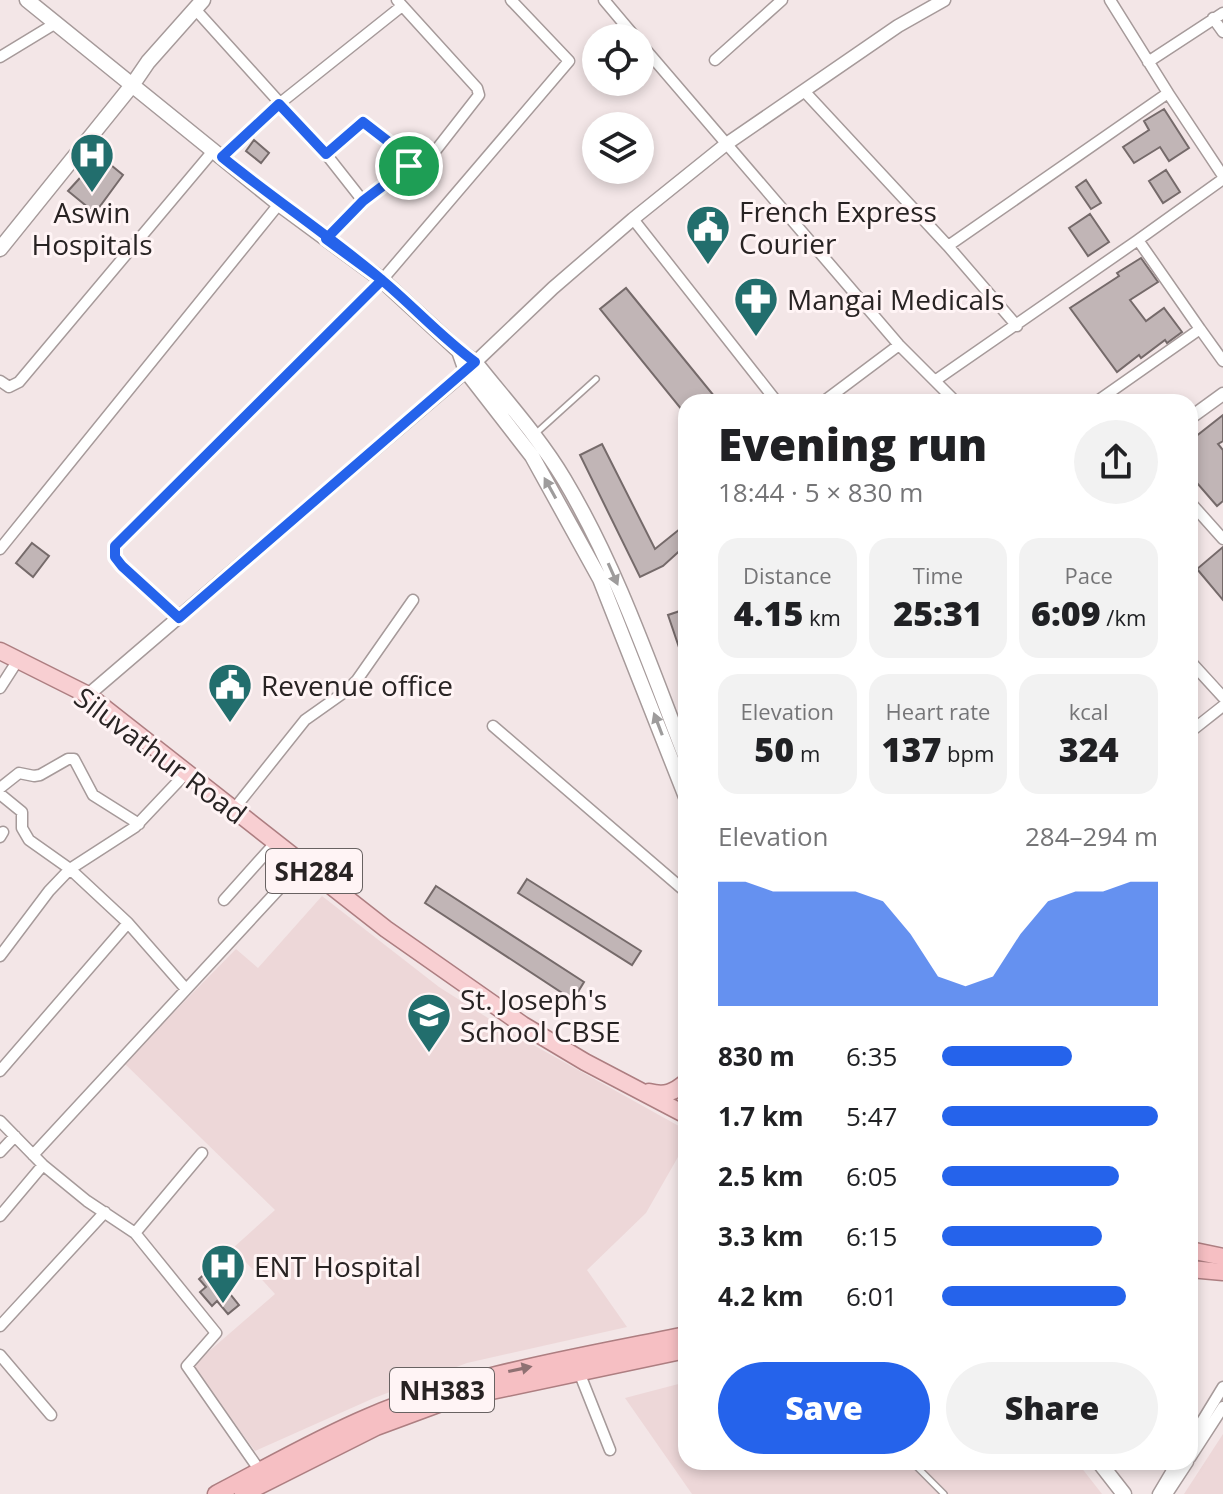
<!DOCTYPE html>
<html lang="en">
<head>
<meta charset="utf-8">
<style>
	body { margin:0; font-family:"Open Sans",sans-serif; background:#f2f2f2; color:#202124; height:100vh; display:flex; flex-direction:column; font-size:30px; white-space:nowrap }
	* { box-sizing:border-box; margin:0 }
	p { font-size:26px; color:#757577 }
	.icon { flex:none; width:44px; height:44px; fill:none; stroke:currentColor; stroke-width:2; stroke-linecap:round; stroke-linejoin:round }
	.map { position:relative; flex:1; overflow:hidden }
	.drawer { position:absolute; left:678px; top:394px; width:520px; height:1076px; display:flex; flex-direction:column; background:#fff; border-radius:24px; box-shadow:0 4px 12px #0003 }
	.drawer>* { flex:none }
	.fabs { position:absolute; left:582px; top:24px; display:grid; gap:16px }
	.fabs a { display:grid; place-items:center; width:72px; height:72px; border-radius:50%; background:#fff; box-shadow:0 4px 12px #0003; font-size:40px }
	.pin { position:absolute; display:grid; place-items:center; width:68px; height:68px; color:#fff; margin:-34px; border:4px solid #fff; border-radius:50%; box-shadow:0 2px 8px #0007 }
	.round { display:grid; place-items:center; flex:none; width:84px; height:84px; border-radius:42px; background:#f2f2f2 }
	.headline { display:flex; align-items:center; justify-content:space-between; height:136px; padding:0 40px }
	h1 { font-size:44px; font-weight:800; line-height:60px }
	.figures { display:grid; grid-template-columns:repeat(3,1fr); gap:12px; height:136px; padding:8px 40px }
	.figures div { display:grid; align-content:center; border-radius:20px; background:#f2f2f2; text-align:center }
	.figures b { font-size:34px; font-weight:800 }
	.figures small { font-size:22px; font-weight:400 }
	.figures p { font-size:22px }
	.chart { height:224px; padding:16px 40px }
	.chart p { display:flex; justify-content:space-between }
	.chart svg { width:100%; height:144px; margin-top:8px; fill:#2563eb; opacity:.7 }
	.action { display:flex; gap:16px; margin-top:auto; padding:16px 40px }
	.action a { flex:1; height:92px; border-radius:48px; background:#2563eb; color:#fff; font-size:32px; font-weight:800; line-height:92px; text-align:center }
	.action a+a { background:#f2f2f2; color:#202124 }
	ul { padding:0 40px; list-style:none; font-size:26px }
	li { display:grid; grid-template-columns:128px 96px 1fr; align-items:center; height:60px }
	li i { height:20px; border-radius:10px; background:#2563eb }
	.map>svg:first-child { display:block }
	.built { fill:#edd7d8 }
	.building { fill:#c1b5b6; stroke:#756a6a; stroke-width:2 }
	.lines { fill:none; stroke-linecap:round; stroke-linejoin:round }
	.service-casing { stroke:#a69a9a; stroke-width:8 }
	.minor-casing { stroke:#a69a9a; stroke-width:13 }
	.tertiary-casing { stroke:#a69a9a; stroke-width:15 }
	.secondary-casing { stroke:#a69a9a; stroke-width:17 }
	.primary-casing { stroke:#ad7e81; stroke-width:19 }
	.trunk-casing { stroke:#ad7e81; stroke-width:19 }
	.service { stroke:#fff; stroke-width:5 }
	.minor { stroke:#fff; stroke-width:10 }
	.tertiary { stroke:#fff; stroke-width:12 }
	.secondary { stroke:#fff; stroke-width:14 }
	.primary { stroke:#f8cfd2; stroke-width:16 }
	.trunk { stroke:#f6bfc3; stroke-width:16 }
	.oneway { fill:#9e9c9c }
	.oneway2 { fill:#8f7173 }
	.route-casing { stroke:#fff; stroke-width:16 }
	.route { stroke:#2563eb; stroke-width:10 }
	.labels { text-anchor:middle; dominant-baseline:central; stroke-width:6; stroke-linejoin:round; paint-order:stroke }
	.shield { fill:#fff4f5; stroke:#686262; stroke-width:2 }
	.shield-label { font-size:26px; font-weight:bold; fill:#282323 }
	.poi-label { font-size:28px; fill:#282323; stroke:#fff4f5; text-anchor:start }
	.street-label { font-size:28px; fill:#282323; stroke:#fff4f5 }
</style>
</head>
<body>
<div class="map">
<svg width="1223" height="1494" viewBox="0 0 1223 1494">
	<rect width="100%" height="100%" fill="#f3e6e7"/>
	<path class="built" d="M322,896L439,987L510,1032L686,1130V1143L646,1213L587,1270L627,1327L467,1363L374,1398L255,1451L192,1366L275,1294L233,1248L275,1210L124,1063L236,949L258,968Z
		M686,1382V1462H1077L1102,1494H692L625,1398Z
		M1223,1434V1494H1184Z"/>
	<path class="building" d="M1164,109L1189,148L1169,161L1160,147L1134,163L1123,147L1149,130L1144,121Z
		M254,140L269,153L261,163L246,151Z
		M100,156L123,175L95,213L68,191Z
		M1166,170L1180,192L1163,203L1149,181Z
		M1086,180L1101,203L1091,209L1076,187Z
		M1090,214L1109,242L1088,256L1069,228Z
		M1141,258L1158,282L1130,300L1146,321L1164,308L1182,332L1167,343L1165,340L1141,358L1139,355L1117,372L1070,308L1119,276L1117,273Z
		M626,288L719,402H686V415L600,309Z
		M1223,415V441L1218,444L1223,450V501L1217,506L1190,475V441Z
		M602,444L655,549L686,524V545L663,566L640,577L580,455Z
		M32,543L49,556L33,577L16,563Z
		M1223,547V600L1197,569Z
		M686,609V661L684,662L668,615Z
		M527,879L641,951L632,965L518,893Z
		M436,886L584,982L573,1000L425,903Z
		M210,1269L239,1305L228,1314L217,1301L212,1306L200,1292L206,1287L199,1279Z"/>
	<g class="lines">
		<g class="service-casing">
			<path id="service" d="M534,435L596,379
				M912,1462L944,1494"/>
		</g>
		<g class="minor-casing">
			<path id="minor" d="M604,0L636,38
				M195,9L326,154L363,201
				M1213,18L1223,32
				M640,43L899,345L956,402
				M0,57L56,23
				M715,60L782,0
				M1148,62L1223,13
				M804,91L948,246L1017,326
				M1168,93L1223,176
				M326,154L363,122L394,146L409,166
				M222,157L279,104L402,6
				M633,219L777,402
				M326,239L363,201L409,166L429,159L479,95L477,88L397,0
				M1138,240L1223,179
				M948,246L1168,93L1110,0
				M936,380L1138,240L1200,329
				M0,381L9,387L19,382L213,151
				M823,402L899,345
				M1096,402L1200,329L1223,361
				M1190,502L1223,539
				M0,549L279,204
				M179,618L122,566L115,557V546L382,280L569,61L511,0
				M1190,661L1223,697
				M0,688L18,660
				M493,726L686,892
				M1190,732L1223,706
				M0,788L19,773L34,776L40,775L68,759H74L93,795L139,824
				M0,794L22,812V828L29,840L70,869L128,923L185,988
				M234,809L305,720L346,691L357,680L413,600
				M0,837L3,832
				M224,900L276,842
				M0,956L49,891L70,869L135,827L187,772
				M0,1071L128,923
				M0,1121L43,1165L87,1201L135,1233L216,1333L187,1366L260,1471
				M0,1152L15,1136
				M33,1155L303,863
				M0,1216L43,1165
				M135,1233L202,1153
				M0,1326L105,1212
				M0,1355L51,1415
				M579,1372L610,1450
				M1190,1441L1223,1387
				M1190,1458L1223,1407
				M1158,1494L1177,1462
				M1167,1494L1188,1462"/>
		</g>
		<g class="tertiary-casing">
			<path id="tertiary" d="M1190,418L1223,394
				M88,695L466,371L553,288L633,219L725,145L898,26L944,0"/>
		</g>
		<g class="secondary-casing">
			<path id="secondary" d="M27,0L279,204L382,280L459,351L475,362C505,400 539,437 564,479C616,566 649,663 686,758
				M0,249L133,84L148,62L203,0
				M459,351L466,371L532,456L600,579L686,797
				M1099,1462L1124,1494"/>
		</g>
		<g class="primary-casing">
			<path id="primary" d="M0,651L88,695L386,929L523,1025L585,1062L686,1115
				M649,1092C665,1096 673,1093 686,1082"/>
		</g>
		<g class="trunk-casing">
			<path id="trunk" d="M1190,1250L1223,1257
				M1190,1269L1223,1272
				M216,1494C266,1468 316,1439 368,1417C469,1374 579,1357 686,1335
				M243,1494L376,1427L449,1400L686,1350"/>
		</g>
		<use href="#service" class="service"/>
		<use href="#minor" class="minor"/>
		<use href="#tertiary" class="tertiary"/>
		<use href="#secondary" class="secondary"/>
		<use href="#primary" class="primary"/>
		<use href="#trunk" class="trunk"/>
	</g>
	<defs><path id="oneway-solid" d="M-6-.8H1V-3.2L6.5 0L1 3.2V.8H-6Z" transform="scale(2)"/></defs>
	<g class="oneway">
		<use href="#oneway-solid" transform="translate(550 488) rotate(-119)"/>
		<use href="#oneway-solid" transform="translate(613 574) rotate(66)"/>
		<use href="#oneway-solid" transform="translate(658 724) rotate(-111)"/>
	</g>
	<use class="oneway2" href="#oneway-solid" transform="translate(520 1369) rotate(-12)"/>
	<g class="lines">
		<g class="route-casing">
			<path id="route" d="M409,166L363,201L326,239L382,280L115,546V557L122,566L179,618L475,362C442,338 414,307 383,281C331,237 275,200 222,157L279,104L326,154L363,122L394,146L409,166"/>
		</g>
		<use href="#route" class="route"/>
	</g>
	<defs>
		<g id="hospital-pin" transform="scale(2.3)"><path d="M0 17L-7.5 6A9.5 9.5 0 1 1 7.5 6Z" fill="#226e6d" stroke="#fff4f5"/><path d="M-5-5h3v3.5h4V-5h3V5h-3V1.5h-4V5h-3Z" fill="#fff"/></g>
		<g id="civic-pin" transform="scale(2.3)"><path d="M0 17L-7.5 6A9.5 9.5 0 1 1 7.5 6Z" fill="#226e6d" stroke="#fff4f5"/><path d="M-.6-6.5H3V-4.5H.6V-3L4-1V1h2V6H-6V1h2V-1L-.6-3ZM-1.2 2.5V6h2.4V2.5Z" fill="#fff"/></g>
		<g id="pharmacy-pin" transform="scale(2.3)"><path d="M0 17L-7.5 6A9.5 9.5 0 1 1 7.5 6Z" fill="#226e6d" stroke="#fff4f5"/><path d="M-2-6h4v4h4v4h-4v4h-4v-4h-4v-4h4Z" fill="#fff"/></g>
		<g id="school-pin" transform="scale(2.3)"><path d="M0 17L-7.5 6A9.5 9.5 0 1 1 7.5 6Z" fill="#226e6d" stroke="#fff4f5"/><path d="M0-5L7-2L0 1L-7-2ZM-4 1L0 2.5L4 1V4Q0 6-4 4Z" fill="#fff"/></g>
	</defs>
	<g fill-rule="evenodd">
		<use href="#hospital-pin" x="92" y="155"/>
		<use href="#civic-pin" x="708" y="227"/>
		<use href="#pharmacy-pin" x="756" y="299"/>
		<use href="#civic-pin" x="230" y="685"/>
		<use href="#school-pin" x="429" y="1015"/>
		<use href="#hospital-pin" x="223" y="1266"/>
	</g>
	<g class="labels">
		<g class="shield">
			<rect x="266" y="849" width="96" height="44" rx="6"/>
			<rect x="390" y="1368" width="104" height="44" rx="6"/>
		</g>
		<g class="shield-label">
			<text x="314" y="871">SH284</text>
			<text x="442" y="1390">NH383</text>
		</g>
		<g class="poi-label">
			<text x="739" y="211">French Express<tspan x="739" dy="32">Courier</tspan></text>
			<text x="92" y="212" text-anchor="middle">Aswin<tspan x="92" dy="32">Hospitals</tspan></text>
			<text x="787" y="299">Mangai Medicals</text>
			<text x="261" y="685">Revenue office</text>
			<text x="460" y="999">St. Joseph's<tspan x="460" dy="32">School CBSE</tspan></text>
			<text x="254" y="1266">ENT Hospital</text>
		</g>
		<g class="street-label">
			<text transform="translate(161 755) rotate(37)">Siluvathur Road</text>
		</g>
	</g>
</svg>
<div class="fabs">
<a><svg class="icon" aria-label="locate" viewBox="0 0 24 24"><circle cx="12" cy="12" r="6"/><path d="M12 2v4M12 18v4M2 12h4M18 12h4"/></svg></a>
<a><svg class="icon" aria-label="layers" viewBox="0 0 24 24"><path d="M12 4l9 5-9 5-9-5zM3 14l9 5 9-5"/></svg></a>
</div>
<div class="pin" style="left:409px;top:166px;background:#1e9e55"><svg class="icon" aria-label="arrive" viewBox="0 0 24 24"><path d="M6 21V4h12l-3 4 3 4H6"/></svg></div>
<section class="drawer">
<div class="headline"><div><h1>Evening run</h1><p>18:44 · 5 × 830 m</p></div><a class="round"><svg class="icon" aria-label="share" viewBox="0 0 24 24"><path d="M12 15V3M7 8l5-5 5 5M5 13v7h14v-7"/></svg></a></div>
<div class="figures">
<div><p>Distance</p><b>4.15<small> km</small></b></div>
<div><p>Time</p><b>25:31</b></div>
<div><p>Pace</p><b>6:09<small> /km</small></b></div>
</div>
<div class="figures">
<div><p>Elevation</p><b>50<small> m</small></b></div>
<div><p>Heart rate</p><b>137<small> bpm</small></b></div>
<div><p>kcal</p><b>324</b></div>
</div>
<div class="chart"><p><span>Elevation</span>284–294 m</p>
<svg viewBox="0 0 160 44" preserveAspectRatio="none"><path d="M0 44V6L10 6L20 9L30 9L40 9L50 9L60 12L70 22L80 35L90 38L100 35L110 22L120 12L130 9L140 9L150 6L160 6V44z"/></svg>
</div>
<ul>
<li><b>830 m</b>6:35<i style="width:60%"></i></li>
<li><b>1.7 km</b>5:47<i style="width:100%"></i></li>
<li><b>2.5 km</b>6:05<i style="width:82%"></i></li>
<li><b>3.3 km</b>6:15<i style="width:74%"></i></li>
<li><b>4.2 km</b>6:01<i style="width:85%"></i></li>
</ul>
<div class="action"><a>Save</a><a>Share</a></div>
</section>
</div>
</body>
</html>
